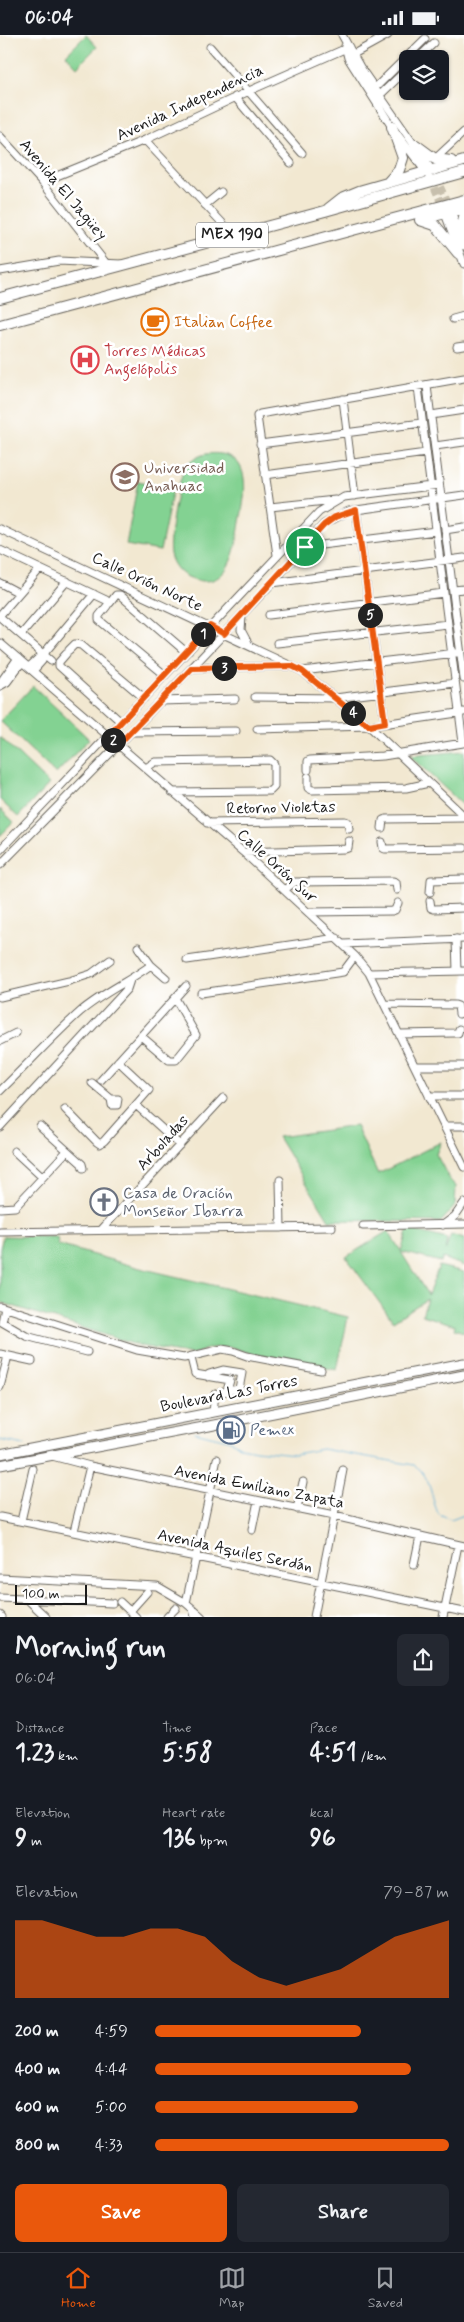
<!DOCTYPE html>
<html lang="en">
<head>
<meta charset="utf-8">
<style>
	body { margin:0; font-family:Mynerve,sans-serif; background:#242831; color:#f1f3f6; height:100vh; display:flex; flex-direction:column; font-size:19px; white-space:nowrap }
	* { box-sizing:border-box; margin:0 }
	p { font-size:16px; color:#9ea1a6 }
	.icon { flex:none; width:28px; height:28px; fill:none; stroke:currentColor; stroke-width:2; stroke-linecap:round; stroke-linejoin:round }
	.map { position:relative; height:1582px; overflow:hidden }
	.details { display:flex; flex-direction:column; background:#171b24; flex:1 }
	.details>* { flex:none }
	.fabs { position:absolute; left:399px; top:15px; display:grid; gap:10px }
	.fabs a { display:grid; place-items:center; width:50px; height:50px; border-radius:8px; background:#171b24; box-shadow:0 1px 4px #0004; font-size:25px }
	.scale { position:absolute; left:15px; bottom:12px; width:72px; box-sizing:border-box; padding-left:5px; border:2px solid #1c1c1c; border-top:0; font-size:14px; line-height:18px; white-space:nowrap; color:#1c1c1c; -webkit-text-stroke:4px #fff; paint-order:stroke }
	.pin { position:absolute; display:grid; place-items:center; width:42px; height:42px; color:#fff; margin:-21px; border:2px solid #fff; border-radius:50%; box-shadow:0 1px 5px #0007 }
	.km { position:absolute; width:25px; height:25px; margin:-12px; border-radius:50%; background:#222; color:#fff; font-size:14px; line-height:25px; text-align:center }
	.round { display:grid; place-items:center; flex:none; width:52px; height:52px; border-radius:8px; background:#242831 }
	.summary { display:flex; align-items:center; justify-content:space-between; height:85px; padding:0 15px }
	h1 { font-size:28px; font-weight:700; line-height:38px }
	.figures { display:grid; grid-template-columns:repeat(3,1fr); gap:8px; height:85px; padding:5px 15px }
	.figures div { display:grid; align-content:center }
	.figures b { font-size:25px; font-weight:700 }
	.figures small { font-size:14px; font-weight:400 }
	.figures p { font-size:14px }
	.chart { height:140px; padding:10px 15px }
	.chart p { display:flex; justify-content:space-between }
	.chart svg { width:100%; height:90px; margin-top:5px; fill:#ea580c; opacity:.7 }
	.action { display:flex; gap:10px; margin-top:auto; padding:10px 15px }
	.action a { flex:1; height:58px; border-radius:8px; background:#ea580c; color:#fff; font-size:20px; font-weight:700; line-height:58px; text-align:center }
	.action a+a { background:#242831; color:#f1f3f6 }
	ul { padding:0 15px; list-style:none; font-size:16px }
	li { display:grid; grid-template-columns:80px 60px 1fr; align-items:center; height:38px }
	li i { height:12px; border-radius:6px; background:#ea580c }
	.status { display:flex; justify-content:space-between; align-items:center; height:35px; padding:0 25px; background:#171b24; direction:ltr }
	.status svg { height:14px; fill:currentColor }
	.dock { display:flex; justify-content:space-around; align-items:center; height:70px; border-top:1px solid #363941; background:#171b24; font-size:14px; color:#9ea1a6 }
	.dock a { display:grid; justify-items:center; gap:2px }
	.dock .selected { color:#ea580c }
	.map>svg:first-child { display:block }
	.green { fill:#83d292; stroke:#507757 }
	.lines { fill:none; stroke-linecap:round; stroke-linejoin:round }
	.stream { stroke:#5bacd6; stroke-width:1 }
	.minor-tunnel { stroke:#c7bfad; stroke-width:7; stroke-dasharray:7 3.5; stroke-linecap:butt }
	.minor-casing { stroke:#67635b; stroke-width:9 }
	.major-casing { stroke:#67635b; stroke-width:11 }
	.highway-casing { stroke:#67635b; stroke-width:12 }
	.minor { stroke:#fff; stroke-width:7 }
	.major { stroke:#fff; stroke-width:9 }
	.highway { stroke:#fff; stroke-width:10 }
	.route-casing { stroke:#fff; stroke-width:10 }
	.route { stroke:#ea580c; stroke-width:6 }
	.labels { text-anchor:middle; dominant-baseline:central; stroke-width:5; stroke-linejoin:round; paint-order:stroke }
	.shield { fill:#fff; stroke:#606060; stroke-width:1 }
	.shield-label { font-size:15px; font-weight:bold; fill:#1c1c1c }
	.street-label { font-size:16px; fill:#1c1c1c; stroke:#fff }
	.food-label { font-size:16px; fill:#c56008; stroke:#fff; text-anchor:start }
	.health-label { font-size:16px; fill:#be3a42; stroke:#fff; text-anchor:start }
	.education-label { font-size:16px; fill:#785e54; stroke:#fff; text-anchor:start }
	.worship-label { font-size:16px; fill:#5b616d; stroke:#fff; text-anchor:start }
	.service-label { font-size:16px; fill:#4e5e75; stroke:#fff; text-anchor:start }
</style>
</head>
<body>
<div class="status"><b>06:04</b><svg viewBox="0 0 49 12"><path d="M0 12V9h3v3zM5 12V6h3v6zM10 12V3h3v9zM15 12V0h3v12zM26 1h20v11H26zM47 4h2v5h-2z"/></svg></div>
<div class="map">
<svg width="464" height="1582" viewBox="0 0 464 1582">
	<rect width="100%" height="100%" fill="#fff"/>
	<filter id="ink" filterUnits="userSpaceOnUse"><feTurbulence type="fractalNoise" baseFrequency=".02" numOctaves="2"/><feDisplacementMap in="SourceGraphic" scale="10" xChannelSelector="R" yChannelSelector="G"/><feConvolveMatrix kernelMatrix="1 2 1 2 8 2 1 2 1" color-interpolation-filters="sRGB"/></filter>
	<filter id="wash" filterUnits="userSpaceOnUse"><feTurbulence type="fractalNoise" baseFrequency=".0096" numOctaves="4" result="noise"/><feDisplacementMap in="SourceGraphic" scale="20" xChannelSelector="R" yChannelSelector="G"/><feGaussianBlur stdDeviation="1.12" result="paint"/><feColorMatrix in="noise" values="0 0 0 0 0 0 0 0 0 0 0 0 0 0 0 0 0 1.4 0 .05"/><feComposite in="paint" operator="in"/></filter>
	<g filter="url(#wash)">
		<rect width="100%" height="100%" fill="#f2e8d1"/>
		<path class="green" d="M86,0L97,12L77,32L66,20Z
			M206,419C254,413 246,457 240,487C236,514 229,560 188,542C179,538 172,529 170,519C167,507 178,444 185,433C190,426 197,421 206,419Z
			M138,446L173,453L160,516L126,510Z
			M33,651L89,704L56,739L0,686Z
			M0,702L49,749L18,782L0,765Z
			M464,716V771L410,721Z
			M0,774L14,787L0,801Z
			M356,1091L378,1139L441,1107L436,1119L450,1145L456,1151L455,1171L441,1187L329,1185L278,1102Z
			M408,1194L447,1204L445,1216L451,1200L464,1204V1231L443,1223L441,1227L401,1217L428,1260L439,1231L464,1237V1297L454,1294L455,1290L422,1280L427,1264L393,1286L346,1222L388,1196L401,1216Z
			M3,1201L57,1202L58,1210L140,1233L348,1282L337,1335L258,1321L232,1312L209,1313L192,1320L140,1311L0,1267V1214Z"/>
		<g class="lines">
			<path class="stream" d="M195,1397L231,1406L241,1412L256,1415L295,1419L322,1414L414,1430C432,1441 430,1463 439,1480L451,1485L464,1480
				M0,1405L25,1410"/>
		</g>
	</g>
	<g filter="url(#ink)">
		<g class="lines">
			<path class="minor-tunnel" d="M436,142L450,173
				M430,143L444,175"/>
			<g class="minor-casing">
				<path id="minor" d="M342,0L360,32L433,137
					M345,11L348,23L392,92L428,140
					M210,12L302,118
					M350,21L388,0
					M417,24L434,8
					M375,53L425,4
					M380,60L408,33
					M235,62L291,128
					M0,101L42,147L105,227
					M145,105L226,192L228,201
					M435,124L464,97
					M42,147L145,105L249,56L349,12
					M205,170L221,157
					M450,174L464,211
					M444,176L464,229
					M0,236L59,226L121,229
					M453,284L464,281
					M457,312L464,311
					M427,351L464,644
					M343,364L355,461
					M431,380L464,375
					M260,409L422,388
					M435,411L464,407
					M265,440L426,418
					M270,472L335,465
					M356,475L385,688
					M0,494L302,636L369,691L464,781
					M445,495L464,492
					M305,512L436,496
					M0,515L106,565
					M277,520L257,381L260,379L464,343
					M0,548L19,558
					M272,548L464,523
					M453,555L464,554
					M110,568L116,560H120L186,617
					M107,571L99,581V585L165,640
					M0,580L40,534
					M269,580L444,558
					M242,581L241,595L249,610
					M0,582L51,626
					M21,600L67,546
					M0,608L243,817L355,921L369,938L464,1132
					M277,608L448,589
					M69,615L75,609L81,610L144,663
					M66,619L59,627V631L121,687
					M29,632L46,616
					M192,633L292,631
					M33,636L42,626L46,616L94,559
					M302,636L456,618
					M0,648L18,623
					M0,651L7,647L22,627
					M255,662L335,663L455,648
					M160,666L235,664
					M257,694L369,691L464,677
					M131,697L236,696
					M146,733L155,727L270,725L274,729V752L270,756L172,757
					M308,735V726L310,725L383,721L463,708L418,352
					M308,742V753L312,755L406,753L429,748
					M207,788L344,786L348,787L349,794
					M382,793L383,785L386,784L464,783
					M382,807L383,813L385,814L464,813
					M0,815L319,477L344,462L439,450
					M243,817L345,814L348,813L349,806
					M0,830L131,697L272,548L324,489L349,476L464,460
					M284,855L295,847L393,846L396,847L397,855
					M430,857L431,845L464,844
					M430,866L431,873L434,874L464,873
					M309,877L392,876L395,875L398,868
					M456,904L457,936
					M344,909L464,904
					M138,912L151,930L166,943
					M187,925L337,903
					M369,938L464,936
					M201,958L343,937L355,921
					M0,962L69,946L91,939L110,925
					M385,969L455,970L458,971L459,979
					M399,999L455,998H458L459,994
					M141,1001L169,1025H176L196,1000L175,963
					M0,1006L16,998
					M415,1031H464
					M101,1045L186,951
					M92,1048L111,1064L112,1070H117L118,1064H111
					M0,1056C27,1030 52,1002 80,977C102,958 128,947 151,930
					M429,1061H464
					M137,1071L180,1110
					M65,1074L97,1107L100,1109L104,1106L149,1055L118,1026
					M40,1091L82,1129L83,1133
					M444,1091H464
					M0,1092L127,954L130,945
					M14,1116L42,1142
					M280,1145L281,1193
					M0,1173L15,1172L67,1116
					M443,1190L455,1181L464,1168
					M363,1191L464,1189
					M102,1194L223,1063
					M0,1197L332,1192
					M0,1271L137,1315L184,1323L222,1314L233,1316L247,1321L321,1335
					M5,1273L2,1287L26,1301L87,1317
					M0,1319L32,1326
					M191,1323L195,1339L230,1345L227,1356L239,1354L242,1338L223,1335L209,1339L208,1342
					M0,1352L8,1321
					M213,1377L215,1359L227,1356
					M52,1421L90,1431L334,1481L464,1511
					M297,1474L303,1447
					M0,1482L464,1577
					M21,1486L33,1434
					M252,1495L258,1466
					M74,1496L90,1431
					M414,1530L420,1501
					M0,1543L157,1551L186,1568L193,1574L195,1582
					M0,1563L112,1568
					M27,1564L46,1582
					M120,1567L136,1582
					M186,1568L217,1424
					M193,1574L202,1582
					M130,1576L147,1557
					M0,1580L2,1582
					M167,1582L176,1573
					M314,1582L343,1435
					M443,1582L458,1510"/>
			</g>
			<g class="major-casing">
				<path id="major" d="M0,1419L464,1328
					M0,1430L209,1391L464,1340"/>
			</g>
			<g class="highway-casing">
				<path id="highway" d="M416,110L435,124L451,126
					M389,146L399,135L403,123L392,92
					M328,174L342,163L359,156L464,126
					M424,183L464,174
					M420,185L435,190L458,218
					M463,206L462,191L464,183
					M0,263L325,176L464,137
					M0,290L464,165"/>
			</g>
			<use href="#minor" class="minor"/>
			<use href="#major" class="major"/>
			<use href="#highway" class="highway"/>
		</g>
	</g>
	<g class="lines" filter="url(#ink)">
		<g class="route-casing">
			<path id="route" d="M356,475L385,688L369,691L302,636L292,631L192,633L118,710L108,701L210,591L224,599L324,490L335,482Z"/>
		</g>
		<use href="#route" class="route"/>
	</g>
	<defs>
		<g id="cafe-ring" transform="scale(1.4375)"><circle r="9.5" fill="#fff" stroke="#e8710a" stroke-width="1.5"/><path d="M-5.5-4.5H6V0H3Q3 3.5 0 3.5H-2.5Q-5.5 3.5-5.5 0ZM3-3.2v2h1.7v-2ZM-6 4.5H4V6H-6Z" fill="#e8710a"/></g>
		<g id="hospital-ring" transform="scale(1.4375)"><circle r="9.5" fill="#fff" stroke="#e0444e" stroke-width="1.5"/><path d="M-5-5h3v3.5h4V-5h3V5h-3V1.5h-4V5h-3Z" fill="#e0444e"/></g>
		<g id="university-ring" transform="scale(1.4375)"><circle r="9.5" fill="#fff" stroke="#8d6e63" stroke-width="1.5"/><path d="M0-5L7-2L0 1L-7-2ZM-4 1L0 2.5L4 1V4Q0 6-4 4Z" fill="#8d6e63"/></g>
		<g id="church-ring" transform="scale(1.4375)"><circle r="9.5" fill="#fff" stroke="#6b7280" stroke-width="1.5"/><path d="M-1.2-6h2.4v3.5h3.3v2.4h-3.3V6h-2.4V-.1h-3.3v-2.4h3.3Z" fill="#6b7280"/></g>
		<g id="fuel-ring" transform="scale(1.4375)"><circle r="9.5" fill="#fff" stroke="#5c6f8a" stroke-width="1.5"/><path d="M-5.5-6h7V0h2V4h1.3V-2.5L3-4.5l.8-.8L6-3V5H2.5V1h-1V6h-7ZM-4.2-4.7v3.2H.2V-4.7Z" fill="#5c6f8a"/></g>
	</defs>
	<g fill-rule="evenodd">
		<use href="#cafe-ring" x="155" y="287"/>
		<use href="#hospital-ring" x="85" y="325"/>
		<use href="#university-ring" x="125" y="442"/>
		<use href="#church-ring" x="104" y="1167"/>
		<use href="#fuel-ring" x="231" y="1395"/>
	</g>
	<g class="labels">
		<rect class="shield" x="196" y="187.5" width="72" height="25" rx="4"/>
		<g class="shield-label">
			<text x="232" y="200">MEX 190</text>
		</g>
		<g class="street-label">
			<text transform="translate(190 68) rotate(-25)">Avenida Independencia</text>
			<text transform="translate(63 155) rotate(50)">Avenida El Jagüey</text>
			<text transform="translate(147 547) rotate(25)">Calle Orión Norte</text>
			<text transform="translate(281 773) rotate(-1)">Retorno Violetas</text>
			<text transform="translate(277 831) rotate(42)">Calle Orión Sur</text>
			<text transform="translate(163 1108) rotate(-48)">Arboladas</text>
			<text transform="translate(229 1359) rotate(-11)">Boulevard Las Torres</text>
			<text transform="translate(259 1452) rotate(11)">Avenida Emiliano Zapata</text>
			<text transform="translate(235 1516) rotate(12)">Avenida Aquiles Serdán</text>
		</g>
		<g class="food-label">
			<text x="174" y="287">Italian Coffee</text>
		</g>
		<g class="health-label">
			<text x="104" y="316">Torres Médicas<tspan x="104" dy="18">Angelópolis</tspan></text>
		</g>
		<g class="education-label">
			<text x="144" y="433">Universidad<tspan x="144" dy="18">Anahuac</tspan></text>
		</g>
		<g class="worship-label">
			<text x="123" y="1158">Casa de Oración<tspan x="123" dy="18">Monseñor Ibarra</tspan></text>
		</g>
		<g class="service-label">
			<text x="250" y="1395">Pemex</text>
		</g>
	</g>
</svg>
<div class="fabs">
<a><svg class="icon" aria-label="layers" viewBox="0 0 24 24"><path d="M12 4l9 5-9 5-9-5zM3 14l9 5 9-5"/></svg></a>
</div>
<div class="scale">100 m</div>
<div class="pin" style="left:305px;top:512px;background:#1e9e55"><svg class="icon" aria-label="arrive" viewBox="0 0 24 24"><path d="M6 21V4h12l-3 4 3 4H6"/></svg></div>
<b class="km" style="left:203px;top:599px">1</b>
<b class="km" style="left:113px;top:705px">2</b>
<b class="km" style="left:224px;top:633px">3</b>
<b class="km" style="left:353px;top:678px">4</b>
<b class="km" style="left:370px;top:580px">5</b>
</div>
<section class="details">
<div class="summary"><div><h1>Morning run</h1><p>06:04</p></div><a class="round"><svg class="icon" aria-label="share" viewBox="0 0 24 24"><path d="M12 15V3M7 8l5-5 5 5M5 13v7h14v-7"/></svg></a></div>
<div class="figures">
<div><p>Distance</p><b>1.23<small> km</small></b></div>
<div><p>Time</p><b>5:58</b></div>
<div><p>Pace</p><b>4:51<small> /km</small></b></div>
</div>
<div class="figures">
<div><p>Elevation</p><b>9<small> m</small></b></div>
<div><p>Heart rate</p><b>136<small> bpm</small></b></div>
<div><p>kcal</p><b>96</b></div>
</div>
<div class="chart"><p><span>Elevation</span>79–87 m</p>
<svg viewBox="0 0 160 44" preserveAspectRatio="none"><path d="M0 44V6L10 6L20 10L30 14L40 14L50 10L60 10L70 14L80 26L90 34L100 38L110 34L120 30L130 22L140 14L150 10L160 6V44z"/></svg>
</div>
<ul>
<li><b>200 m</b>4:59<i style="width:70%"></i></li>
<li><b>400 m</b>4:44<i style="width:87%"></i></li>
<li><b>600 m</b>5:00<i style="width:69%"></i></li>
<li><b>800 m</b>4:33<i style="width:100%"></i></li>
</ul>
<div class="action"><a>Save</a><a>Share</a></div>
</section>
<nav class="dock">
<a class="selected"><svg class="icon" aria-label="home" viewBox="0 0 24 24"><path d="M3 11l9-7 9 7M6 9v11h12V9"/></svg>Home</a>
<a><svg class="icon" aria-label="map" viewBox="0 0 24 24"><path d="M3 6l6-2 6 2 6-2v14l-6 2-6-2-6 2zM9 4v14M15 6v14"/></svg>Map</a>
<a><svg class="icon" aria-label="saved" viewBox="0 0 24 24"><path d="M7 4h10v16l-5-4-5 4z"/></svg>Saved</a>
</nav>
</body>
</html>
